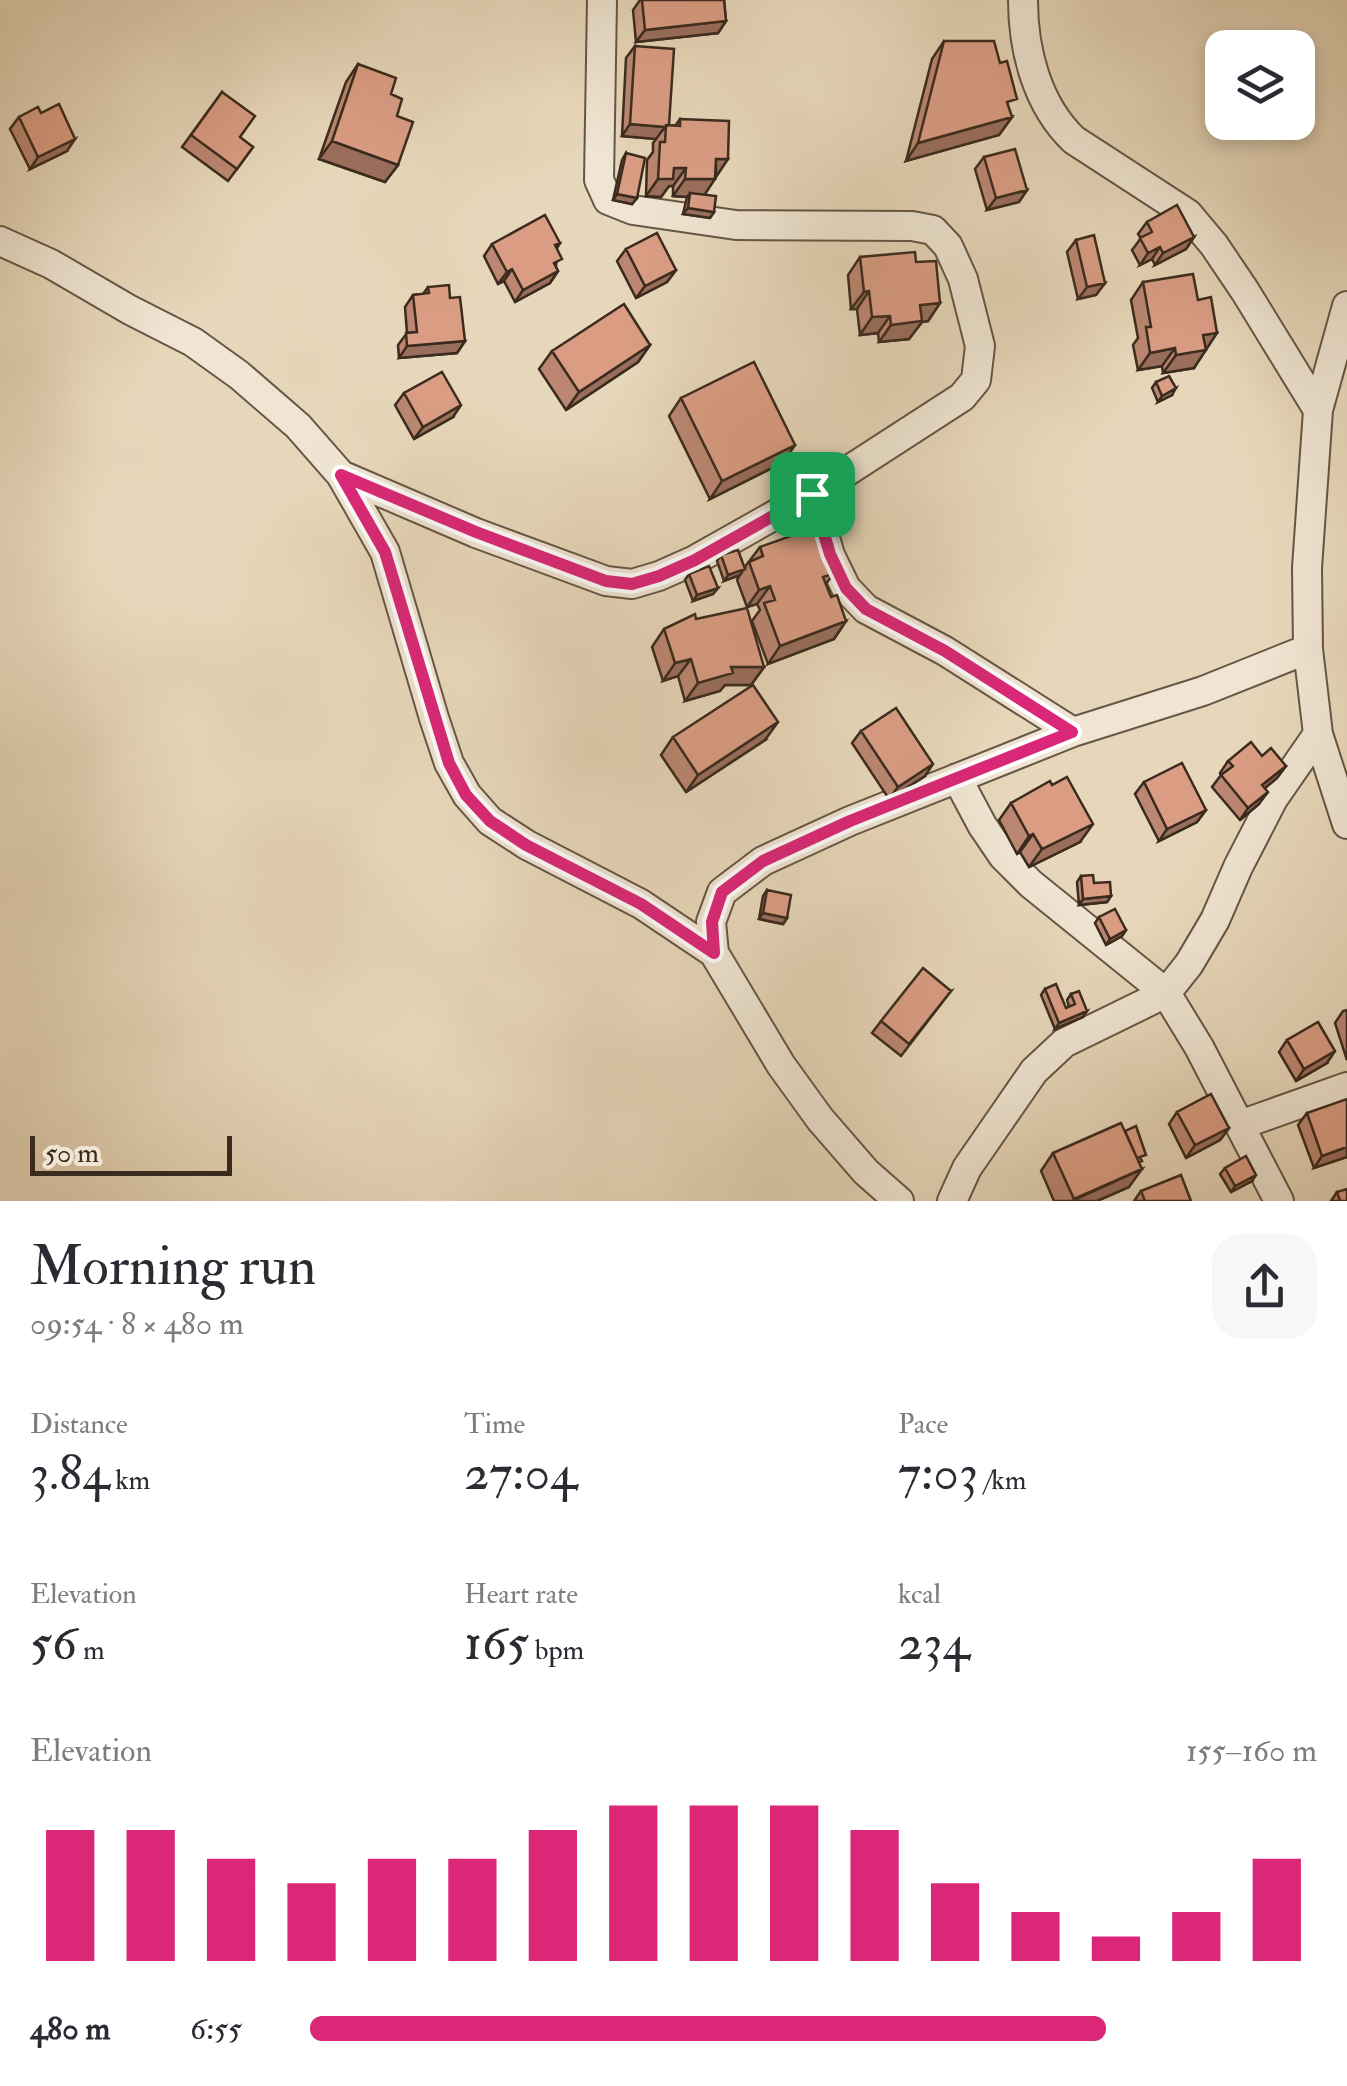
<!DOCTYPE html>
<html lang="en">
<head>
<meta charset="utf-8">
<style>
	body { margin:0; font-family:"IM FELL Double Pica",serif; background:#f7f7f7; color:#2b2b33; height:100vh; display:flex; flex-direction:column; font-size:38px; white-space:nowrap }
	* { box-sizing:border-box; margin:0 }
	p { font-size:32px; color:#7c7c81 }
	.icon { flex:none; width:55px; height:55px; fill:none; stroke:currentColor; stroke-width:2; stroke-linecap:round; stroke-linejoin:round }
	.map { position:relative; height:1201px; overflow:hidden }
	.drawer { display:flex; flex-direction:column; background:#fff; flex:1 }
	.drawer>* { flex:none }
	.tools { position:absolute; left:1205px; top:30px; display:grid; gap:20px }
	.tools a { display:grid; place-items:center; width:110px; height:110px; border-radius:20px; background:#fff; box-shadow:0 5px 15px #0003; font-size:50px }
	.scale { position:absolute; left:30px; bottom:25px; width:202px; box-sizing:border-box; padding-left:10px; border:5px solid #3b2b1e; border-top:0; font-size:28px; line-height:35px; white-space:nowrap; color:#3b2b1e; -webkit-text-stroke:8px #efe5d2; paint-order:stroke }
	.pin { position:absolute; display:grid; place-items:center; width:85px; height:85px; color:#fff; margin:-42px; border-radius:20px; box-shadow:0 5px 15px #0006 }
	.round { display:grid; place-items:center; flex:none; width:105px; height:105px; border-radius:30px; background:#f7f7f7 }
	.summary { display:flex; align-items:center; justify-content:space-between; height:170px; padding:0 30px }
	h1 { font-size:55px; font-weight:600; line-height:75px }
	.metrics { display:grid; grid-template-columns:repeat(3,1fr); gap:15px; height:170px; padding:10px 30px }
	.metrics div { display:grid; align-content:center }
	.metrics b { font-size:50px; font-weight:600 }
	.metrics small { font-size:28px; font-weight:400 }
	.metrics p { font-size:28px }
	.chart { height:280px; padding:20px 30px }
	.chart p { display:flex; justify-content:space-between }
	.chart svg { width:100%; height:180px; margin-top:10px; stroke:#db2777; stroke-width:6 }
	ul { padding:0 30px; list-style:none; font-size:32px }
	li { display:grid; grid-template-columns:160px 120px 1fr; align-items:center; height:75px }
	li i { height:25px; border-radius:12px; background:#db2777 }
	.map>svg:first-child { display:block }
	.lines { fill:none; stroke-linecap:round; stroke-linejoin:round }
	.minor-casing { stroke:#665645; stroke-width:32 }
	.minor { stroke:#efe5d2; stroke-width:28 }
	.wall { fill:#bb8772; stroke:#3b2b1e; stroke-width:2.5 }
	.shaded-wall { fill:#996e5c; stroke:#3b2b1e; stroke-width:2.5 }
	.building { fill:#da9d84; stroke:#3b2b1e; stroke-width:2.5 }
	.route-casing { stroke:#fff; stroke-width:20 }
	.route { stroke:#db2777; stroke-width:12 }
</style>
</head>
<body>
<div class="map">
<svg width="1347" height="1201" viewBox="0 0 1347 1201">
	<rect width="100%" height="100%" fill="#e7d7ba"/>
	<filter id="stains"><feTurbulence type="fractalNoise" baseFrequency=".002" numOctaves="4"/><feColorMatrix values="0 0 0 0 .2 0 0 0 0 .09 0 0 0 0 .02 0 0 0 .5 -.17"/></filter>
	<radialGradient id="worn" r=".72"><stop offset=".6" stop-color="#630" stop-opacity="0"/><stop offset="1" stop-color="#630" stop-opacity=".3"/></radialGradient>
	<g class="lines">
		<g class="minor-casing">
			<path id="minor" d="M1023,0C1023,50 1037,105 1074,140L1188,214L1214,245L1245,291L1318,410
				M0,241L51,264L130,310L193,342L239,375L298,426L341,475L385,552L434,718L449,763L467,795L490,821L527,845L641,904L714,953
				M1347,306L1318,410L1307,568L1308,649L1318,734L1347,824
				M341,475L476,533L606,581L632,584L659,576L695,560L812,494L962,397L976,380L980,346L963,279L948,246L933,230L912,226L736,225L633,210L608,200L599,180L602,0
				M812,494L830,555L846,588L866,609L945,651L1073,732
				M957,778L982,825L1003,856L1031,884L1166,993L1199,1047L1279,1201
				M1240,1125L1347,1087
				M899,1201L866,1172L820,1119L781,1065L714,953L711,922L722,892L763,861L850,821L1073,732L1203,691L1308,649
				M952,1201L967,1168L1034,1071L1064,1043L1166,993L1189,964L1215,920L1238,867L1273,799L1318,734"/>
		</g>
		<use href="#minor" class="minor"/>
	</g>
	<path class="wall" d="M640,0H724L726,21L718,33L636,42L633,10Z
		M944,41L1012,117L999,135L906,161L932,59Z
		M635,46L669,125L675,126L680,119L715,177L704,195L714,212L710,218L683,214L687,197L673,196V186H669L661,197L646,196L647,160L653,152V143L656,139L622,136L626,58Z
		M358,64L391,94L397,116L398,165L385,182L319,159L346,82Z
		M222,92L240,138L253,147L228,181L182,147Z
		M41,113L67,151L30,169L10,129L19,117Z
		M626,153L637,198L632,204L613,200L622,160Z
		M984,157L1027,190L1019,202L987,210L975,169Z
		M1147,222L1194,237L1186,249L1155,265L1152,259L1140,265L1132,250L1141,238L1138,234Z
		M1076,240L1105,283L1096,295L1078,299L1067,252Z
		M560,243L557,248L556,267L558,271L550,283L515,302L504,281L498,284L484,256L492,244Z
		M626,249L676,270L667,282L636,298L617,261Z
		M860,257L916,262L940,303L928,321L922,322L909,339L879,342L878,333L860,335L857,309H851L848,275Z
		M1143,282L1206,349L1194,368L1163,373L1162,366L1138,370L1133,345L1138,338L1131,300Z
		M428,287L450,298L465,341L457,353L399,358L398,345L407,333L405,307L413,295L423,294Z
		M650,345L638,362L566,410L539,369L552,351Z
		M1156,382L1172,395L1158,402L1152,388Z
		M404,393L453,417L414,439L395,405Z
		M681,398L795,445L782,463L710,499L669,416Z
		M760,547L833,574L826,584L831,597L846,621L834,639L768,664L752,621L760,610L757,604L747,607L737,580L740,575L724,581L717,561L721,555L744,568Z
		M689,574L718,588L713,594L693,601L685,580Z
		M696,619L764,667L751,685H725L720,691L685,701L678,676L663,681L652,647L664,629Z
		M861,731L925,776L889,799L852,743Z
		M673,737L765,740L686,792L661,755Z
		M1262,756L1286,766L1277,778L1265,788L1259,804L1240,820L1212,787L1221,775L1220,773L1228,761Z
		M1144,782L1206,810L1197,822L1159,841L1135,794Z
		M1011,803L1080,842L1029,867L1020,852L1017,854L999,820Z
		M1081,876L1094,883L1111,896L1107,902L1079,905L1077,882Z
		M767,890L787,918L783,924L759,919L763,896Z
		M1099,917L1126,930L1122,936L1106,945L1095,923Z
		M1045,989L1066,1008L1069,1007L1067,1000L1071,994L1083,1017L1055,1029L1041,995Z
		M951,991L901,1056L872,1033L881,1021Z
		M1347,1010V1060L1335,1023L1343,1011Z
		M1287,1040L1327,1063L1296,1081L1279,1052Z
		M1177,1112L1229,1128L1220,1140L1186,1158L1169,1124Z
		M1307,1113L1347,1157L1314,1168L1298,1125Z
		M1125,1131L1142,1161L1139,1162L1129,1187L1097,1201H1054L1041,1171L1053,1153Z
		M1225,1168L1252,1181L1231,1192L1220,1174Z
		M1141,1191L1191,1201H1134Z
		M1337,1192L1347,1201H1331Z"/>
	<path class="shaded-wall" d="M726,21L718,33L636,42L645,30Z
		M1012,117L999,135L906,161L918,143Z
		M630,124L665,127L656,139L622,136Z
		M75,139L67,151L30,169L38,157Z
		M332,141L398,165L385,182L319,159Z
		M716,159H728L716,177Z
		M674,168H686L673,186H669L661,197L646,196L658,179Z
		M685,179H715L703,197L690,193L687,197L673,196Z
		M1027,190L1019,202L987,210L996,198Z
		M617,194L637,198L632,204L613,200Z
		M688,208L714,212L710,218L683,214Z
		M1194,237L1186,249L1155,265L1163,253Z
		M1160,247L1152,259L1140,265L1148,253Z
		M512,269L504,281L498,284L507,272Z
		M676,270L667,282L636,298L645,286Z
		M558,271L550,283L515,302L523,290Z
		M1105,283L1096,295L1078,299L1087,287Z
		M869,291L857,309H851L864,292Z
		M940,303L928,321L922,322L909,339L879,342L891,325L920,305Z
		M890,316L878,333L860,335L872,317Z
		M1217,333L1194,368L1163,373L1176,355L1203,335Z
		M465,341L457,353L399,358L407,346Z
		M650,345L638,362L566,410L579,392Z
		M1175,348L1162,366L1138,370L1150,353Z
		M1176,388L1172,395L1158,402L1162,396Z
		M461,405L453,417L414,439L423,427Z
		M795,445L782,463L710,499L722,481Z
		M744,569L740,575L724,581L728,575Z
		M770,586L757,604L747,607L759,590Z
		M718,588L713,594L693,601L697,595Z
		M846,621L834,639L768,664L780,646Z
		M691,659L678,676L663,681L675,663Z
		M731,667H764L751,685H725L720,691L685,701L698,683Z
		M778,722L765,740L686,792L698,775Z
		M933,764L925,776L889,799L898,787Z
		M1286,766L1277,778L1254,797L1262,785Z
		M1268,792L1259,804L1240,820L1248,808Z
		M1206,810L1197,822L1159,841L1167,829Z
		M1093,824L1080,842L1029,867L1042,849Z
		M1033,834L1020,852L1017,854L1029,836Z
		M1111,896L1107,902L1079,905L1083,899Z
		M763,913L787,918L783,924L759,919Z
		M1126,930L1122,936L1106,945L1110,939Z
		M1087,1011L1083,1017L1055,1029L1059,1023Z
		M1335,1051L1327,1063L1296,1081L1304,1069Z
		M1229,1128L1220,1140L1186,1158L1195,1145Z
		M1347,1147V1157L1314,1168L1322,1156Z
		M1142,1169L1129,1187L1097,1201H1072Z
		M1256,1175L1252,1181L1231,1192L1235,1186Z"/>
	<path class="building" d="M642,0H724L726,21L645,30Z
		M944,41H994L1000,63L1007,61L1017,99L1007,102L1012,117L918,143Z
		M635,46L674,49L669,125L665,127L630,124Z
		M358,64L396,78L391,94L402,99L397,116L413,122L398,165L332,141Z
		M222,92L255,116L240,137L253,147L237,169L191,135Z
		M59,104L75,139L38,157L19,117L38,107L41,113Z
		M680,119L729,121L728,159H716L715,179H685L686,168H674L673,179H658L660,142H665L666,125L680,126Z
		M1015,149L1027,190L996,198L984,157Z
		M626,153L645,158L637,198L617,194Z
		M690,193L716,196L714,212L688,208Z
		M1177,205L1194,237L1163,253L1160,247L1148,253L1140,238L1152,232L1147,222Z
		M545,215L560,243L555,245L562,259L554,263L558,271L523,290L512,269L507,272L492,244Z
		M657,233L676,270L645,286L626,249Z
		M1094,235L1105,283L1087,287L1076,240Z
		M915,252L916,262L936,261L940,303L920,305L922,321L891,325L890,316L872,317L869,291L864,292L860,257Z
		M1193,274L1198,300L1211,297L1217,333L1203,335L1206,350L1176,355L1175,348L1150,353L1146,327H1151L1143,282Z
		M449,285L450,298L460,297L465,341L407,346L406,333L417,332L413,295L429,293L428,287Z
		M624,304L650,345L579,392L552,351Z
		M754,362L795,445L722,481L681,398Z
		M442,372L461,405L423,427L404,393Z
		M1169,376L1176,388L1162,396L1156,382Z
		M816,527L833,574L823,577L831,597L837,595L846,621L780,646L764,603L775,600L770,586L759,590L749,562L763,556L760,547Z
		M738,550L745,569L728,575L721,555Z
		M709,566L718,588L697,595L689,574Z
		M747,608L764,667H731L733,673L698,683L691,659L675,663L664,629L695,614L696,619Z
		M753,685L778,722L698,775L673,737Z
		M896,708L933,764L898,787L861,731Z
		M1251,742L1262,756L1271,748L1286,766L1262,785L1268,792L1248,808L1221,775L1233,766L1228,761Z
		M1182,763L1206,810L1167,829L1144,782Z
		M1067,777L1093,824L1042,849L1033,834L1029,836L1011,803L1050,781L1052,785Z
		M1093,875L1094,883L1110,882L1111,896L1083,899L1081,876Z
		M767,890L791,895L787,918L763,913Z
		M1115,909L1126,930L1110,939L1099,917Z
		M923,968L951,991L909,1044L881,1021Z
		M1056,984L1066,1008L1075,1004L1071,994L1079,991L1087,1011L1059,1023L1045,989Z
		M1318,1022L1335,1051L1304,1069L1287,1040Z
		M1211,1094L1229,1128L1195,1145L1177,1112Z
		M1347,1099V1147L1322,1156L1307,1113Z
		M1121,1123L1142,1169L1074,1199L1053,1153Z
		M1136,1126L1146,1155L1137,1158L1125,1131Z
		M1246,1156L1256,1175L1235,1186L1225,1168Z
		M1181,1175L1191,1201H1145L1141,1191Z
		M1347,1189V1201H1340L1337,1192Z"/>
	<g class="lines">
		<g class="route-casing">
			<path id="route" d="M341,475L476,532L606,581L632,584L659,576L695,560L812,494L830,554L846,588L866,609L945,651L1072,732L850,821L763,861L722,892L712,922L714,953L641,904L526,845L490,821L466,795L449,763L385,552Z"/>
		</g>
		<use href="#route" class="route"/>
	</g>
	<rect width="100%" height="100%" filter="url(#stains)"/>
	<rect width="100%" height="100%" fill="url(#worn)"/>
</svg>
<div class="tools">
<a><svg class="icon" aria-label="layers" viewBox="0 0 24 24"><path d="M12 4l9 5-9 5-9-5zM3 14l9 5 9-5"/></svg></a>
</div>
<div class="scale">50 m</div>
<div class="pin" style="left:812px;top:494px;background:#1e9e55"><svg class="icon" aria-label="arrive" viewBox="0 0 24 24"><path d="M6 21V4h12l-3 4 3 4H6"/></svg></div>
</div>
<section class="drawer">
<div class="summary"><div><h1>Morning run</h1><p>09:54 · 8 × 480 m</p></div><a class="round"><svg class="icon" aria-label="share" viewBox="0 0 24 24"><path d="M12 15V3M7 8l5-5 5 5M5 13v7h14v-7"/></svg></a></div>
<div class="metrics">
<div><p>Distance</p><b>3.84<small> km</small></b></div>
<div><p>Time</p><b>27:04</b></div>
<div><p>Pace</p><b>7:03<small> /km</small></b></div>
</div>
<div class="metrics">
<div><p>Elevation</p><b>56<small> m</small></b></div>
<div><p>Heart rate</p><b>165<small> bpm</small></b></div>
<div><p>kcal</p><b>234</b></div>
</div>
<div class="chart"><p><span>Elevation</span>155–160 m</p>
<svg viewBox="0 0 160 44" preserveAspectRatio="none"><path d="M5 44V12M15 44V12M25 44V19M35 44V25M45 44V19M55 44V19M65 44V12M75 44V6M85 44V6M95 44V6M105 44V12M115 44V25M125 44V32M135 44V38M145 44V32M155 44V19"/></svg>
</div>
<ul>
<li><b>480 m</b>6:55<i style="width:79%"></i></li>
</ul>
</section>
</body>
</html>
